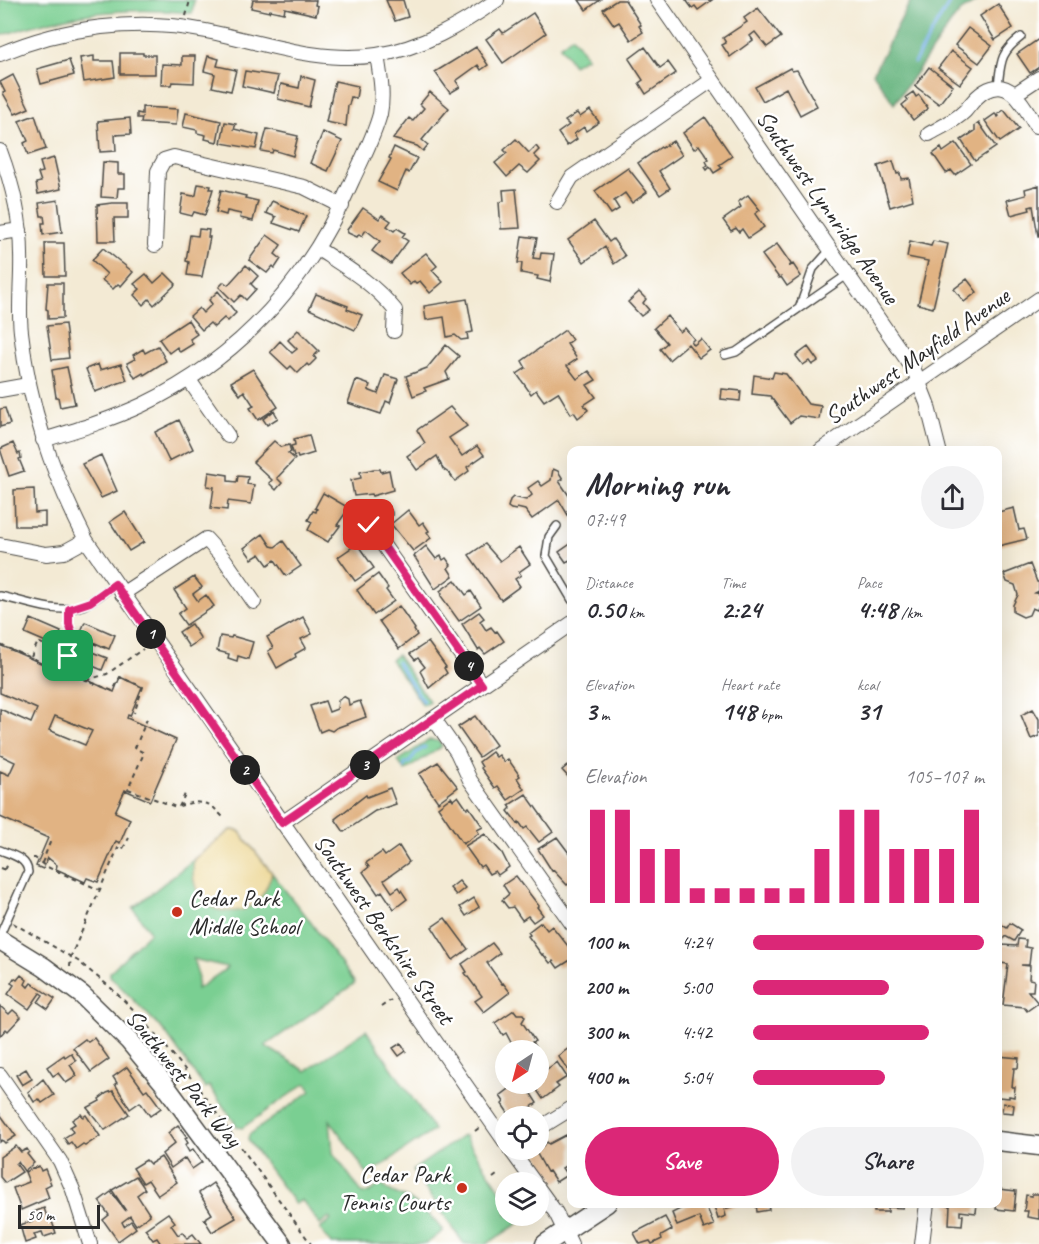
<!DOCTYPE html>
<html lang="en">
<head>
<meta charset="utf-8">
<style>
	body { margin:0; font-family:Caveat,sans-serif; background:#f2f2f3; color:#2b2b33; height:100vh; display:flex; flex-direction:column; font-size:22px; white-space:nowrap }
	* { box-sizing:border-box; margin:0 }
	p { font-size:20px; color:#7c7c81 }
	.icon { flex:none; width:33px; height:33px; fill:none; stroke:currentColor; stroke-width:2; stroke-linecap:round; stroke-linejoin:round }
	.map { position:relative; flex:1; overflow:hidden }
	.details { position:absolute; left:567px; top:446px; width:435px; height:762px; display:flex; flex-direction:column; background:#fff; border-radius:12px; box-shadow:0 6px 24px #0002 }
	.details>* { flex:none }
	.needle { width:39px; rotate:216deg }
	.tools { position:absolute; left:495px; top:1040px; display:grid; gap:12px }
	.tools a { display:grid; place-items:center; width:54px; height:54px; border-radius:50%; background:#fff; box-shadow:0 6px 24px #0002; font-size:30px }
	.scale { position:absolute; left:18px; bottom:15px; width:82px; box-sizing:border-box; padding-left:6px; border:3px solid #2b2b2b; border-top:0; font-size:16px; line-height:21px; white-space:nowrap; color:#2b2b2b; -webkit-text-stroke:4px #fff; paint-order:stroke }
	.pin { position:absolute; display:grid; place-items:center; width:51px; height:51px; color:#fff; margin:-26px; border-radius:12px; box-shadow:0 3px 9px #0006 }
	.km { position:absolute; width:30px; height:30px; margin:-15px; border-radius:50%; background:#222; color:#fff; font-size:16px; line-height:30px; text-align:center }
	.round { display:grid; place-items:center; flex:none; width:63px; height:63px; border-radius:32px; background:#f2f2f3 }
	.overview { display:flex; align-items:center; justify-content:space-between; height:102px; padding:0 18px }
	h1 { font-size:33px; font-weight:700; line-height:45px }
	.metrics { display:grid; grid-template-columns:repeat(3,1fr); gap:9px; height:102px; padding:6px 18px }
	.metrics div { display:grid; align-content:center }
	.metrics b { font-size:26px; font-weight:700 }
	.metrics small { font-size:16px; font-weight:400 }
	.metrics p { font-size:16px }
	.chart { height:168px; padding:12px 18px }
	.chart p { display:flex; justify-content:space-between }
	.chart svg { width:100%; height:108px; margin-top:6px; stroke:#db2777; stroke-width:6 }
	.cta { display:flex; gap:12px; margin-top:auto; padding:12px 18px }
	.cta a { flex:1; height:69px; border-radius:36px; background:#db2777; color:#fff; font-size:24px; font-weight:700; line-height:69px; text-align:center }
	.cta a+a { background:#f2f2f3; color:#2b2b33 }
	ul { padding:0 18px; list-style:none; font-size:20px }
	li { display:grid; grid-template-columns:96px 72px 1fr; align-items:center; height:45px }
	li i { height:15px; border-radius:8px; background:#db2777 }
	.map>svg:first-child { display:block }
	.green { fill:#7acf92; stroke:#527d5e; stroke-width:1.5; fill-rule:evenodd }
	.forest { fill:#63b27c; stroke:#476e54; stroke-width:1.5 }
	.sand { fill:#eeda9e; stroke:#8c8264; stroke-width:1.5 }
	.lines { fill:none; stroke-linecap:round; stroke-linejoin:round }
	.stream { stroke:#77b1e8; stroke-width:3 }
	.building { fill:#e1b383; fill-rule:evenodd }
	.lane-casing { stroke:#494844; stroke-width:10 }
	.street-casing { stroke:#494844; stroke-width:16 }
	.secondary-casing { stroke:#494844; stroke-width:21 }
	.path { stroke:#494844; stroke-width:2; stroke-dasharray:4.5 4.5; stroke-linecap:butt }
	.lane { stroke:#fff; stroke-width:7 }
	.street { stroke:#fff; stroke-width:14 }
	.secondary { stroke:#fff; stroke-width:18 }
	.route-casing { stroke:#fff; stroke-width:12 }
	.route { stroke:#db2777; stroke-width:8 }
	.poi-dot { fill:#c8321e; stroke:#fff; stroke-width:2 }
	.labels { text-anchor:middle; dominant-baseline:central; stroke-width:5; stroke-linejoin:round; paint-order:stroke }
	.street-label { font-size:24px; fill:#2b2b2b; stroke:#fff }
	.poi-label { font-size:24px; fill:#2b2b2b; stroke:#fff; text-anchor:start }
</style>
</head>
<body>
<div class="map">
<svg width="1039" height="1244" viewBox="0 0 1039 1244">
	<rect width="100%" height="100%" fill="#fff"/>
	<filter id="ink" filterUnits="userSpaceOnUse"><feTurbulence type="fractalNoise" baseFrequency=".0167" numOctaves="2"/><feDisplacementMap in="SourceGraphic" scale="12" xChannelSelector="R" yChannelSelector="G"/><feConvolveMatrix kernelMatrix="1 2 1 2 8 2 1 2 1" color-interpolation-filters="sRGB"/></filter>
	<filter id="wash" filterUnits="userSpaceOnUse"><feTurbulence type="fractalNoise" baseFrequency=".008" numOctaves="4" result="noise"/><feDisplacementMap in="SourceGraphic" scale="24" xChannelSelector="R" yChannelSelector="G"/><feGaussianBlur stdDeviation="1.35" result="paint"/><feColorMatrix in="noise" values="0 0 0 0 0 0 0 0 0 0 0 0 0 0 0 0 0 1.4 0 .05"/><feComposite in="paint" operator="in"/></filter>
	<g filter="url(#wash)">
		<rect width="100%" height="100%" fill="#f3ead4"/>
		<path class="green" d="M0,0H194L192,13C123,6 66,13 0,36Z
			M572,36L587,57L573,65L560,46Z
			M397,655L429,701L423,705L391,660Z
			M429,740L439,741L442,746L405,771L398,761Z
			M231,830L239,831L303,913H304L355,983L265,1046L306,1071L366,1030L434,1130L368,1175L330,1120L333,1153L363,1194L370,1192L381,1184C388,1193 400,1194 410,1200C423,1208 434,1218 443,1231L426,1244H331L320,1229L331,1220L329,1218L320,1225L302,1200L295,1204L248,1140L249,1135L311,1091L306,1083L242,1128L238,1127L209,1086L205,1088L165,1032L110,976V972L150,932L133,908ZM193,959L227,967V968L197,989L198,975Z
			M464,1135L505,1197L506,1215H518L522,1221L487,1244H464L413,1170Z"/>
		<path class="forest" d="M911,0H978L960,12L951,23L894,104L873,73Z"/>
		<path class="sand" d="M231,830L239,831L272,873C269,882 266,891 260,898C246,915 216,916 202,899C193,887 192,872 194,859Z"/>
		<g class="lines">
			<path class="stream" d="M914,63L951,0
				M397,662L423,701
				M404,767L406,763H409L416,753L425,747"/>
		</g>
		<g id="blocks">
			<path class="building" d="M253,0H316L315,5L318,6L316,15L285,8L284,13L270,10L269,12L251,8Z
				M386,0H403L408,17L395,21Z
				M579,0H600L586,10Z
				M617,0H625L641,25L639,26L643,32L631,40L619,22L614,25L603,9Z
				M686,0H712L698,10L695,6L692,8Z
				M998,4L1013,28L995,40L980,16Z
				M758,8L781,37L767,47L755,32L750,36L753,40L730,57L722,45L726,43L723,38L747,22L744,18Z
				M533,13L546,33L503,63L486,39L500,29L503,33Z
				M968,28L992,46L979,63L955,45Z
				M1039,39V67L1030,73L1017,54Z
				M476,47L488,65L481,70L478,65L456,81L460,87L450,93L435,72Z
				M645,47L660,68L668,62L676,73L646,94L639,83L643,80L629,59Z
				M951,51L973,67L960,84L938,68Z
				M120,53H143V55H155V74H120Z
				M94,56V61H113L115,77L84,82L80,58Z
				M182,56H195L194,83L172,82L171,85H161L162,64L182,65Z
				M208,56L219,59L217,66L236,70L231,91L212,87L215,74L204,71Z
				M69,60L74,75L41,84L37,69Z
				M929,67L953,86L939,104L915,86Z
				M790,68L792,71L797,70L817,106L800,115L786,88L763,101L755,87Z
				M245,71L278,76L274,93L242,86Z
				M13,75L29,108L15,114L3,93L5,92L0,82Z
				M301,76L315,80L309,107L278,99L281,84L299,88Z
				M335,81L358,86L356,98L351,97L349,105H348L346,126L326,122Z
				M430,92L449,108L422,140L428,145L423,151L417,146L393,139L409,118L413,121L424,108L420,104Z
				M913,92L916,97L919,95L928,108L913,120L902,105L908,100L906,97Z
				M142,107L178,109L176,125L141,123L142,118H137V113L142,114Z
				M590,110L599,122L586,131L584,127L574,134L577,139L567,146L558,133L569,125L565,121L577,113L580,117Z
				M1004,110L1019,129L1000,142L985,121L995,114L998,117L999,116L998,114Z
				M186,113L221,121L217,142L205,139L206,135L197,133V130L183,127Z
				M35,115L46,149L28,155L24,143L28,141L19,121Z
				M705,117L732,156L719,165L722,168L714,173L710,167L707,170L705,167L708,165L706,161L709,159L699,145L694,149L683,133Z
				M130,118L131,134L115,135L116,151L100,152L98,121Z
				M225,122L236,124L234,129L259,135L256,149L221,143Z
				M979,123L996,147L975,161L961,140L975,131V126Z
				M267,129L298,136L293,156L273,150L272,153L261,151Z
				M323,132L342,141L328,171L310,163Z
				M516,139L529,153L536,146L539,150L534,155L540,161L528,173L519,166L507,177L495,163L507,153L504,150Z
				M673,141L682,155L659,171L670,188L660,195L638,163L661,147L662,148Z
				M956,143L971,164L955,175L951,170L946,173L933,154L941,148L943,152Z
				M394,147L417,158L409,173L406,171L397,191L378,182L391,159L389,158Z
				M54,158L61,189L38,194L36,183L41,182L38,173L43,172L40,162Z
				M893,161L897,174L900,173L901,179L909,178L913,200L890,207L878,166Z
				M103,162L118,163V174H125V188H118L117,198L101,197Z
				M628,168L647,192L632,203L625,193L614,201L619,209L611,214L595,191Z
				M198,184L211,186L210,189H213L205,215L194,212L192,216L180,213L183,194L193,196L196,195Z
				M1039,185V236H1038L1033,206L1029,207L1030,210L1011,215L1007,200L1026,195L1025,189Z
				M516,189L520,228L501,229L499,202L504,201L503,190Z
				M221,190L246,196L245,198L258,201L253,221L240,218L241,214L227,211L226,215L216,212Z
				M748,195L760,210L755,214L764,227L748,238L742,229L739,232L736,228L731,231L723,220L741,207L738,202Z
				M58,200L62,232L43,235L42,223H45L44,216H41L39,203Z
				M272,201L306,216L299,232L273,223L276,217L266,213Z
				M112,203H128V218H114L115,241H98L97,205Z
				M363,208L379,219L382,215L391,221L387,226L394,231L397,228L405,233L402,237L408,241L391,264L372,251L380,241L366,230L362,236L359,234L357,237L348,233L347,230Z
				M594,221L609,242L613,239L625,256L614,264L605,247L584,262L568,240Z
				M199,229L209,230L208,237H210L202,277L187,275L189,262L186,261L190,235L198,236Z
				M267,235L281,245L275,254L281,259L275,268L273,266L267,273L249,260Z
				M522,236L537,238L533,258L540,259L541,253L554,254L550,282L537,279L538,276L521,273L522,263H518Z
				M910,241L931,246L933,241L948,244L933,308L918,304L928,261L907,257Z
				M45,243H64L65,276H46Z
				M777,244L791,264L789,267L793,264L801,276L787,286L781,277L779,278L762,255Z
				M103,248L133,272L121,286L118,284L113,289L102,280L107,274L92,260Z
				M426,253L437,266L432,270L443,282L430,293L420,281L416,283L414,281L410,285L400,273Z
				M246,265L258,276L251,284L256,289L246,300L241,295L234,302L219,287L224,282L228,285Z
				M165,273L176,284L154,305L149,299L143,305L134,295L140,289L134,284L146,274L154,283Z
				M967,279L977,292L964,302L954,289Z
				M48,283H63V318L48,319V310L46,309Z
				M218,291L236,313L228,321L224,318L214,327L210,323L202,330L190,316L199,308L203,313L212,304L209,300Z
				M639,292L646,299L643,303L649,310L641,316L628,302Z
				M316,294L348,306L347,309L362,315L355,330L309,309Z
				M467,299L473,332L467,333L468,339L461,340L455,335L447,337L444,317L426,320L424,306Z
				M667,316L680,332L685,328L694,339L691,342L694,345L701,339L710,350L699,358L688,344L669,360L660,349L667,343L654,328Z
				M188,320L197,334L190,339L193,344L180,352L177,347L169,353L159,339Z
				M65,324L69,358L52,360L47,326Z
				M298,330L319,351L314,356L316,359L309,366L307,364L298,373L291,366L288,369L270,352L280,341L292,353L297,349L288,340Z
				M565,330L572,340L567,344L577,359L567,366L577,379L589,371L596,380L587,385L596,397L584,405L588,410L578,418L574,412L571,414L558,392L544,401L536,390L531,394L517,374L526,368L522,361Z
				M446,345L459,356L446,372L449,379L424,388L426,391L413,396L406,376L427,368Z
				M158,346L166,361L144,375L143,373L135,378L127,363L135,359L133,355L143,349L145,353Z
				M808,347L818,361L812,365L809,361L803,365L796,356Z
				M98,364L100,370L121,364L127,380L95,392L86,369Z
				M67,367L75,404L60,407L58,397H56L52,370Z
				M253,369L278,407L258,420L250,408L254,406L244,391L240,395L231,382Z
				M774,372L786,374L808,404L821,406L819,419L799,416L790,423L770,396L752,394L754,375L772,378Z
				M385,375L398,379L390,403L386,401L381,414L348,403L356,380L370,385L368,390L378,394Z
				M722,389L741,391L740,401L721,399Z
				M450,407L467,426L449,438L462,456L477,446L484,455L467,467L469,471L455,481L450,474L443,469L437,456L417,470L407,456L425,443L417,430Z
				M5,408L10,424L0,427V409Z
				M274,411L278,418L267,425L263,419Z
				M179,420L193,449L169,461L155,432Z
				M309,435L314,453L298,458L297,455L294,456L291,446L295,445L294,439Z
				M274,441L281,447L289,445L291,452L288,453L295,459L277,478L282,483L276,490L269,483L272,480L253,462Z
				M13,443L18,454L20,453L21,458L19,459L24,471L9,476L0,449Z
				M101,455L117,491L101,498L82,464Z
				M374,469H380L381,472L389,470L393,490L372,496L371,494L354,496L351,480L361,478L360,472Z
				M553,469L558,471L563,479L559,481L572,500V522L559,500L532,519L525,510L517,508L516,510L511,509L508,507L510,500L513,497L526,500L532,495L528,488L538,481L542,486L551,480Z
				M209,472L228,475V481L237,482L238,476L248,477L247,484L254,485L251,504L228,501L227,510L211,508L214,487L207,486Z
				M34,489L35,513L45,512V526H15L14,490Z
				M323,493L349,508L337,525L340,526L334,534H333L328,542L308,530L312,522L308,520L313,511L316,512L317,509L315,508Z
				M1014,508L1019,530L1024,529L1027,539L998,546V512Z
				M408,510L419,525L423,522L429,531L427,532L431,538L413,551L391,524Z
				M125,512L144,542L129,551L110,522Z
				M263,534L271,546L275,547L283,541L301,566L286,576L275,560L268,565L260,554L252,559L244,548Z
				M572,543V559L566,562L559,552Z
				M357,544L374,568L355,581L338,557Z
				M485,544L500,561L519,547L530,564L519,572L521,575L515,579L520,586L501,600L469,555Z
				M426,546L436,559L441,556L443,560L446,558L451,565L448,568L453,576L435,589L414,556Z
				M1030,564L1037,582H1039V591L1035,593L1039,594V605L1037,610L1032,608L1029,615L1023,617L1013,612V605L1018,595L1015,585L1007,582L1004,574Z
				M378,574L388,588L386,590L394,601L374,615L357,590Z
				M194,577L202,587L193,594L198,601L206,595L214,606L186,625L178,614L186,608L174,590Z
				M455,580L466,595L471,591L481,606L459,621L441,596L442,594L440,591Z
				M399,606L415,629L414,630L417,635L399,649L379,621Z
				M479,612L484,618L480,621L486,630L491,627L495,632L497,631L504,641L485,654L480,648L478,650L462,624Z
				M303,617L312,634L301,639L306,648L295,654L296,657L277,668L268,651L273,648L267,637Z
				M31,619L61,632L55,646L25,633Z
				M85,622L115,635L109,649L79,636Z
				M191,624L201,639L189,647L179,632Z
				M220,636L231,638L232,636L253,642L248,659L238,656L237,661L228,658L229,654L217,651Z
				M428,642L446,667L444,668L447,673L429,688L420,671L425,667L418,658L415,660L410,654Z
				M0,645L70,676L71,673L114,692L120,677L142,687L130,716L128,715L127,718L176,740L150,801L125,790L115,812L130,819L120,843L116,841L98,882L87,878L85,882L56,869L57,865L48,858L43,869L36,866L48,838L0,817V771L9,775L15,762L0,755V709L31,723L37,709L0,693ZM55,716L92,731L85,745L49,730Z
				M77,646L107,658L102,670L72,657Z
				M343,696L348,699L349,705L360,701L366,717L336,728L332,731L327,729L320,732L310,706L325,701L329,712L337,709L338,701Z
				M1033,709L1039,719V736L1031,739L1021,715Z
				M475,716L496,745L479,757L458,727Z
				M492,752L496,757L499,755L504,762L508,759L520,776L517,778L524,789L508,800L498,786L495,788L481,768L482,767L479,762Z
				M438,762L458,787L438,802L419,774Z
				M572,762V781L562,770Z
				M390,788L396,804L375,811L344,832L335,819L366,795L367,797Z
				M526,794L553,832L539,842L527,827L524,829L519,822L518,824L508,811L511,808L509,805Z
				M458,796L467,809L469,807L483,827L477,830L479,833L463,844L438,807L451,797L453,800Z
				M485,834L502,853L509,867L498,875L495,871L489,874L483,865L480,867L465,846Z
				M557,837L572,857V882L567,885L553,870L552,871L538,849Z
				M399,846L409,862L384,880L392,892L399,887L407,899L394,909L382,891L378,894L363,872L369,867L366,863L382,852L385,856Z
				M516,876L539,906L537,907L543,915L533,922L528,916L522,920L513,907L508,908L502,900L509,894L503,885Z
				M459,881L465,888L456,895L450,888Z
				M474,898L479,907L466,916L460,907Z
				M445,918L468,949L453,960L432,927Z
				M541,922L547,930L552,926L572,951V959L558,968L553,961L550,963L543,954L542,955L528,936L530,935L528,932Z
				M999,923L1007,928L1010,923L1021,930L1014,941L1005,936L1003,940L998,937Z
				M1018,939L1026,940L1025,947L1031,948L1029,965H1021L1030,966L1029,979L1034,980L1033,991H1028L1038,1003L1027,1011L1024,1007L1003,1005L1008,964L1000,963L1002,945L1017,946Z
				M492,943L500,953L487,963L502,984L503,983L510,992L484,1012L475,1001L482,996L465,973L467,972L462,964Z
				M21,975L27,980L25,984L28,987L31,983L55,999L48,1009L38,1002L43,995L40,993L29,1009L8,994L14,985L11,983L14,978L17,980Z
				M0,1006L9,1014L13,1010L21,1017L8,1031L6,1029L0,1036Z
				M514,1010L517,1014H523L525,1017L522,1022L535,1041L532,1042L535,1047L530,1050H515L506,1033L503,1035L495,1023Z
				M94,1038L109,1059L91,1072L73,1048L85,1039L88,1042Z
				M401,1043L406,1051L399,1056L393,1048Z
				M572,1046V1075L558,1056Z
				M71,1053L76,1061L70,1065L77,1076L66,1083L58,1073L53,1076L47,1067L64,1055L65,1057Z
				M998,1056L1019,1058L1018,1068H1014L1012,1087H1015L1014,1097L1009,1096V1098L998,1097Z
				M542,1062L547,1069L557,1062L567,1077L556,1084L559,1087L543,1099L532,1083H538V1065Z
				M127,1067L144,1091L147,1089L161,1108L150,1116L140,1102L130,1109L115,1084L117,1083L113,1077Z
				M26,1069L32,1079L22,1085L16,1075Z
				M43,1079L54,1095L42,1103L39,1099L34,1102L28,1092Z
				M517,1083H524L537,1103L518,1116H510L502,1104L504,1102L500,1096Z
				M113,1091L129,1114L105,1130L87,1108L100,1101L99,1099L107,1093Z
				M1003,1103L1014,1105L1013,1113L1002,1112Z
				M0,1114L16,1136L5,1143L2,1140L0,1142Z
				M81,1114L83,1117L86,1115L100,1136L85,1146L83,1144L76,1149L71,1142L68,1144L64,1138L73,1132L70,1127L75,1124L72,1120Z
				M178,1125L187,1137L185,1138L188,1143L185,1145L189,1152L193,1149L202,1162L192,1169L185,1158L171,1168L162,1154L175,1143L168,1133Z
				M566,1135L572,1144V1162L562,1168L567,1175L556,1182L549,1171L547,1172L536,1152L547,1142L549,1144Z
				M16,1146L21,1152L27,1149L29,1152L27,1154L34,1163L24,1171L18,1162L16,1164L22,1172L5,1183L0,1177V1157Z
				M161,1157L177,1182L158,1195L148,1180L143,1183L133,1168L146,1160L150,1164Z
				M39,1166L41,1171L45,1169L51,1184L45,1187L49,1198L21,1210L13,1188L29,1182L25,1172Z
				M136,1176L145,1189L137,1195L150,1215L136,1225L130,1216L122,1222L124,1226L131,1221L136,1228L118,1241L103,1220L109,1215L99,1201L111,1192L126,1211L112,1190Z
				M213,1183L236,1218L212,1232L204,1219L212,1214L199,1193Z
				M998,1189L1016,1191L1014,1211L996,1209Z
				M1032,1194H1039V1219L1027,1217L1028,1211H1024L1026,1195L1032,1196Z
				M692,1203H705L714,1225L704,1229L699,1217L677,1226L672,1213Z
				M713,1203H742V1204L724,1209L726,1216L718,1219Z
				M756,1203H768L769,1210L757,1212Z
				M874,1203H903V1208L888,1207V1212H874Z
				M947,1203H977L976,1213L960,1211V1215H963L962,1225L949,1224L950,1206H947Z
				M44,1208L47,1217L50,1216L56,1233L44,1237L42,1232L34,1234L36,1239L25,1243L20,1225L32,1221L31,1218L36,1216L34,1212Z
				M168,1213L175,1222L171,1225L178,1235L182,1232L187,1238L193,1234L201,1244H161L157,1238L153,1240L145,1229Z
				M665,1217L672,1230L661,1236L662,1239L652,1244L650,1241L640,1244L634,1233Z"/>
		</g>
	</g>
	<g filter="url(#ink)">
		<use href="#blocks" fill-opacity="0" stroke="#494844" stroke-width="1.5"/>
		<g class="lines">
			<g class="lane-casing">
				<path id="lane" d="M998,86C1001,61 1000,53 1021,37
					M800,306L813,269L830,250
					M725,355L736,352L847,275
					M557,526L549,537L546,556L572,600
					M0,596C24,601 55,614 79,607C92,603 104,592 115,584
					M0,850C12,855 27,858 28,872L0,935"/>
			</g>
			<g class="street-casing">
				<path id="street" d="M657,0L914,370L927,403L939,450
					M0,54C64,27 137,17 206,31C261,42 320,64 377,55C422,48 461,25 497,0
					M1015,94L1039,78
					M929,134C941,127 955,121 965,111C971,104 976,96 985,91C1011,76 1025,108 1036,126
					M0,151C12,183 21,220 21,254C22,280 18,306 21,332C29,407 52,473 86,540L506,1143
					M557,202L572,177L712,80
					M0,233L20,230
					M155,245L158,171L164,160L174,157L304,187L342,206
					M318,249C347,268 372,282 395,310L394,331
					M189,380L228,436
					M0,390L28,385
					M43,440C76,430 110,420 142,405C240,358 309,280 352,181C362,159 374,137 380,114C384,94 380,74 377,55
					M821,450L1039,299
					M369,525L482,685
					M352,536L385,514
					M0,545L46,554L64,552L86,540
					M122,594L206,539L225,560L254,602
					M434,719L457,752L470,780L572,924
					M282,823L572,623
					M0,1075L60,1161L73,1190L90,1244
					M538,1129L572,1108
					M510,1149L534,1182
					M538,1188L556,1213L571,1244
					M922,1244L927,1203"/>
			</g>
			<g class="secondary-casing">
				<path id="secondary" d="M0,940L44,967L82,995L129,1041L162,1081L282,1244
					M998,1141L1039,1146
					M545,1244L607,1203"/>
			</g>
			<path class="path" d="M186,16L190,0
				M75,642L92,643L108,649
				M78,643L81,637
				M0,645L113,691L120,677L143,687L134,713
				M31,657L38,642L69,655
				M66,658L87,667L82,678
				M61,670L75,643L69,617
				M87,680L107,674L143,649
				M147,719L135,748L144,753L128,789L176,807L194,802L203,803L211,805L224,818
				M179,807L186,792
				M33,858H35L45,866L100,890
				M42,863L51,840
				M0,868L8,871
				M4,869L10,864
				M13,923L78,961L111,988L142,1018L183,1067L311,1244
				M70,967L71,956L118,848L122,850L129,838
				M381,1007L391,1000
				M475,1131L480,1127
				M493,1178L497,1175
				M520,1222L528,1221"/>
			<use href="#lane" class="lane"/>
			<use href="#street" class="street"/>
			<use href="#secondary" class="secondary"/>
		</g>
	</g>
	<g class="lines" filter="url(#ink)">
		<g class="route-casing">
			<path id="route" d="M68,656L75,641L69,624V609L90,602L115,584L282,823L482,685L369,525"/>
		</g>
		<use href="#route" class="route"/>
	</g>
	<g class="poi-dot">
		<circle cx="177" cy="912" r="6"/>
		<circle cx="462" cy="1188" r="6"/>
	</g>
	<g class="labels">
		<g class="street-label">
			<text transform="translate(828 207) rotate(55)">Southwest Lynnridge Avenue</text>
			<text transform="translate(917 356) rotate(-35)">Southwest Mayfield Avenue</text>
			<text transform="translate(384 929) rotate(55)">Southwest Berkshire Street</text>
			<text transform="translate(184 1078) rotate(51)">Southwest Park Way</text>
		</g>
		<g class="poi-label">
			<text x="189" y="898">Cedar Park<tspan x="189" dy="28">Middle School</tspan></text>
			<text x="450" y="1174" text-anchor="end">Cedar Park<tspan x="450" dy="28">Tennis Courts</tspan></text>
		</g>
	</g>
</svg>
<div class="tools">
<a><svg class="needle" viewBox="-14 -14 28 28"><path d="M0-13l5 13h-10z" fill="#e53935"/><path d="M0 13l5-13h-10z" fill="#7c7c81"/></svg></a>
<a><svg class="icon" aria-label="locate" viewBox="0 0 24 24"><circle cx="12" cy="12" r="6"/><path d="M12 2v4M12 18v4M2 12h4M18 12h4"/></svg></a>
<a><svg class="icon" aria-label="layers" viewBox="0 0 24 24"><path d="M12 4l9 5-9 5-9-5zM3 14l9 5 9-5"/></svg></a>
</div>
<div class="scale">50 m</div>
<div class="pin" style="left:68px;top:656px;background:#1e9e55"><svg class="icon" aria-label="arrive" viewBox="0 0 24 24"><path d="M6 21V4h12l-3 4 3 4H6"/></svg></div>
<div class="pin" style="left:369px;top:525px;background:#d93025"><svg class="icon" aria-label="check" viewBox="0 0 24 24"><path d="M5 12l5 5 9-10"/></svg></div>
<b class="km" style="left:151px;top:634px">1</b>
<b class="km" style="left:245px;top:770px">2</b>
<b class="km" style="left:365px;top:765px">3</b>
<b class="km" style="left:469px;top:666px">4</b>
<section class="details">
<div class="overview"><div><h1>Morning run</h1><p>07:49</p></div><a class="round"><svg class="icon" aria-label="share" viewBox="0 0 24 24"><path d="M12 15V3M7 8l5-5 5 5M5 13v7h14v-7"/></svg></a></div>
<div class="metrics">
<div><p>Distance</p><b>0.50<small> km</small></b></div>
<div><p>Time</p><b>2:24</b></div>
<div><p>Pace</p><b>4:48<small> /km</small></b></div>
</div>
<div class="metrics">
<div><p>Elevation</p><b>3<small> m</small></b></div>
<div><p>Heart rate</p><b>148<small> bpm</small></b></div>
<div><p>kcal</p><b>31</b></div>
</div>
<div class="chart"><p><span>Elevation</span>105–107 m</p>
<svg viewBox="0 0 160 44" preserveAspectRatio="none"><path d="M5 44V6M15 44V6M25 44V22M35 44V22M45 44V38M55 44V38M65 44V38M75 44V38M85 44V38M95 44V22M105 44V6M115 44V6M125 44V22M135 44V22M145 44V22M155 44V6"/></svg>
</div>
<ul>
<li><b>100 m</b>4:24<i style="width:100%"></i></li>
<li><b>200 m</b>5:00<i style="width:59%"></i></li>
<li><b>300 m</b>4:42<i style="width:76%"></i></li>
<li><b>400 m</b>5:04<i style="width:57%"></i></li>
</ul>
<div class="cta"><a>Save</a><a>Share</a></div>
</section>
</div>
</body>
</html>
